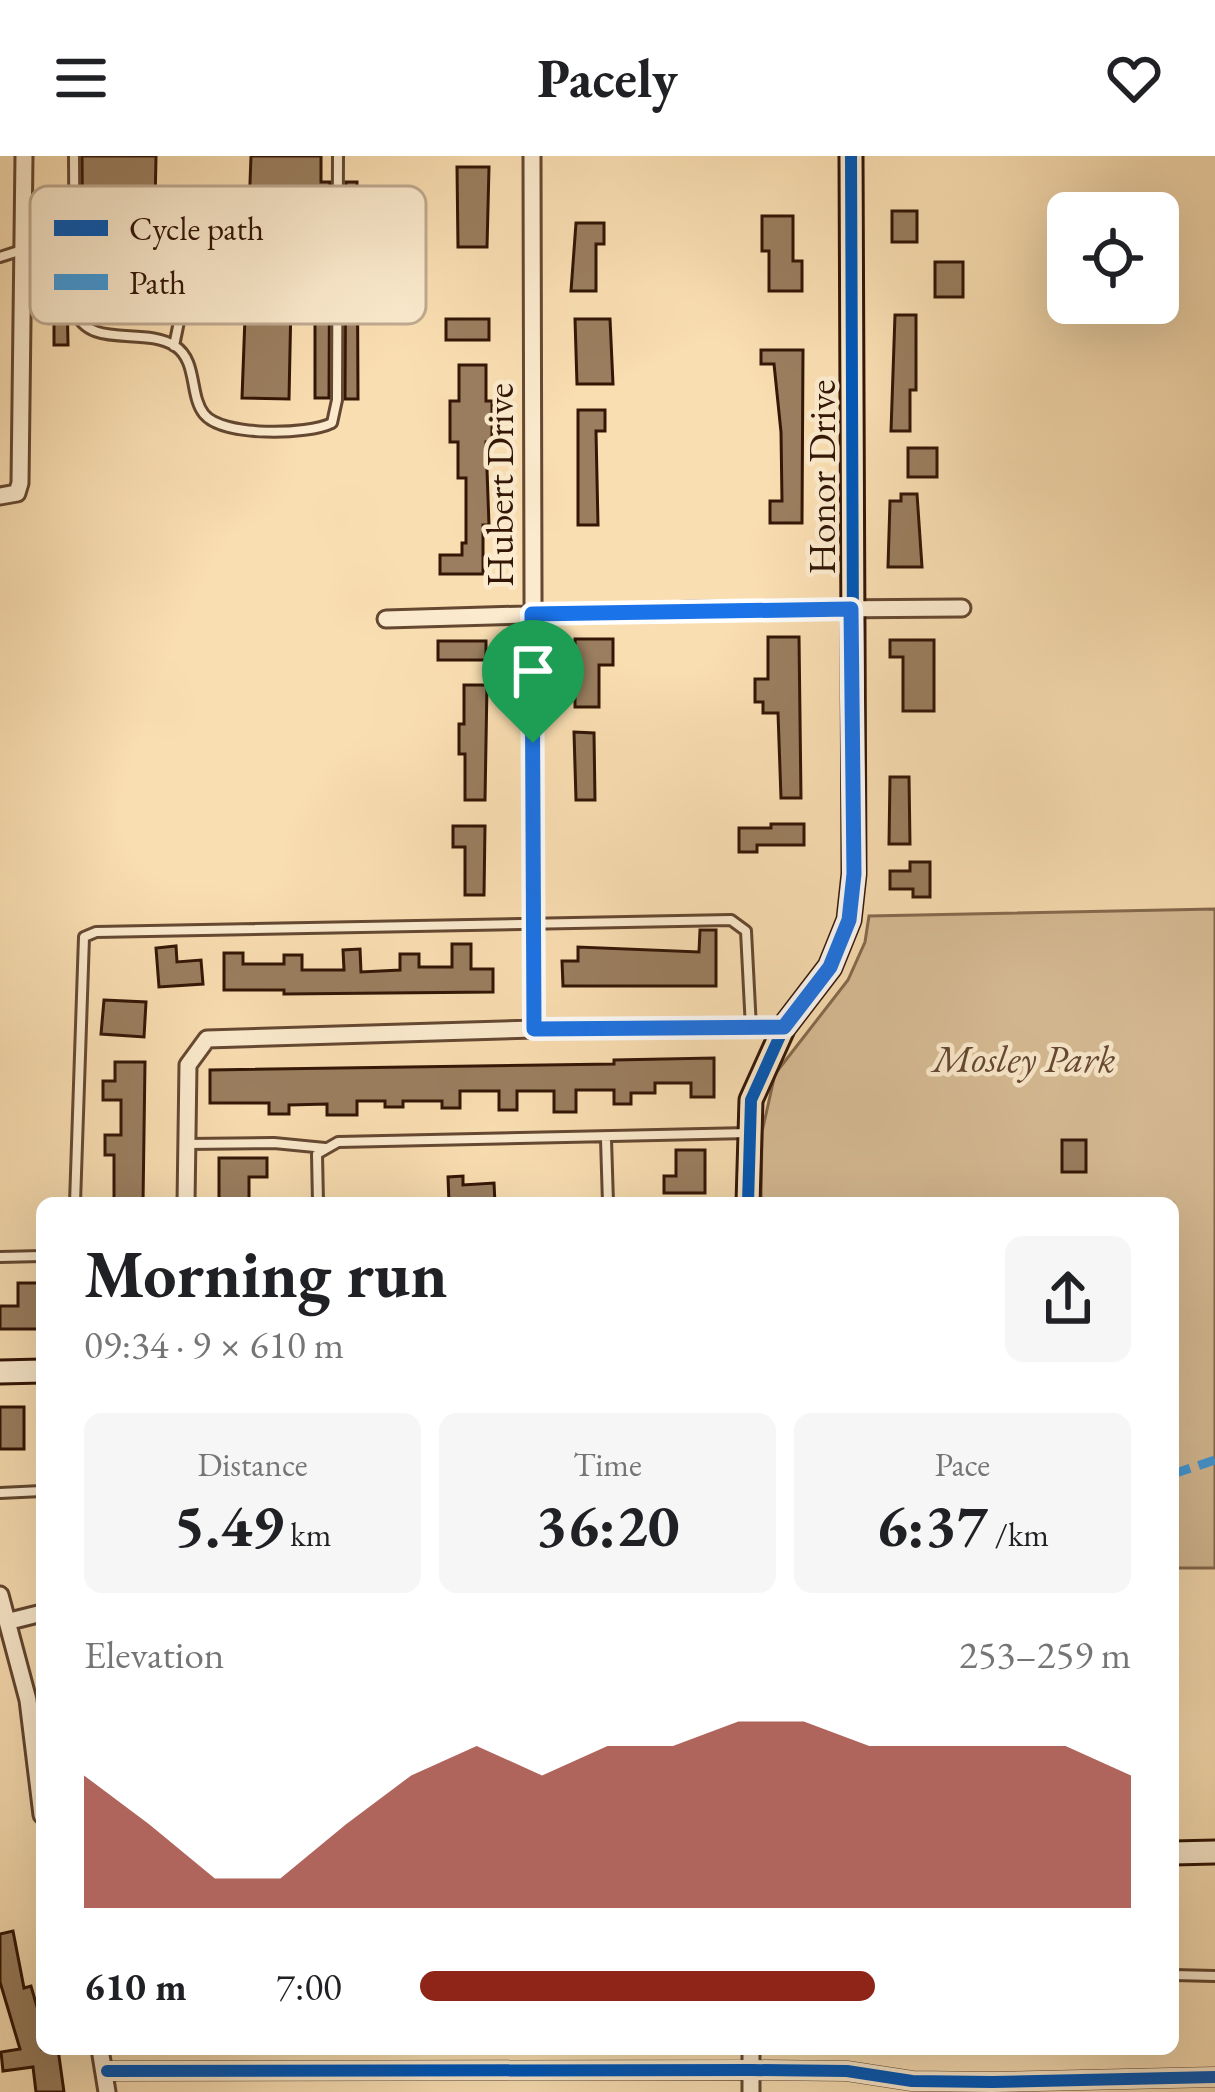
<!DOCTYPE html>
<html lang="en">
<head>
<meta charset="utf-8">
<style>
	body { margin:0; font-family:"EB Garamond",serif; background:#f6f6f6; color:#202124; height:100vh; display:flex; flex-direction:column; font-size:45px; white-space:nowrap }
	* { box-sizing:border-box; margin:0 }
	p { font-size:39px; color:#757577 }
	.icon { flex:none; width:66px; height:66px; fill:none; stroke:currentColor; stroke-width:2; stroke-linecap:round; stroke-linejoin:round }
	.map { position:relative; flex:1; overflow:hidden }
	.panel { position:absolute; left:36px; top:1041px; width:1143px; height:858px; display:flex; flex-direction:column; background:#fff; border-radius:18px; box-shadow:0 12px 48px #0002 }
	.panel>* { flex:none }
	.controls { position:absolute; left:1047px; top:36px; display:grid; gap:24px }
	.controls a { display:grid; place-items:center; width:132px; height:132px; border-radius:18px; background:#fff; box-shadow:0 12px 48px #0002; font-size:60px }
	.pin { position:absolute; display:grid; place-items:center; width:102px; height:102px; color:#fff; margin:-123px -51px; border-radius:50% 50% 50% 0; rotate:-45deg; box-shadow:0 0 12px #0007 }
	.pin .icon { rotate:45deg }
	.round { display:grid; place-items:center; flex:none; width:126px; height:126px; border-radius:18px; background:#f6f6f6 }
	.head { display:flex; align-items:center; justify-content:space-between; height:204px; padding:0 48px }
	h1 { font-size:66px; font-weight:700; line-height:90px }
	.stats { display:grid; grid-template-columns:repeat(3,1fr); gap:18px; height:204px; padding:12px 48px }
	.stats div { display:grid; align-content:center; border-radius:18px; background:#f6f6f6; text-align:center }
	.stats b { font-size:60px; font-weight:700 }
	.stats small { font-size:33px; font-weight:400 }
	.stats p { font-size:33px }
	.chart { height:336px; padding:24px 48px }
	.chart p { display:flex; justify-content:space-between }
	.chart svg { width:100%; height:216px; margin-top:12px; fill:#8f2418; opacity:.7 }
	ul { padding:0 48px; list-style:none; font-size:39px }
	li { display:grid; grid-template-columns:192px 144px 1fr; align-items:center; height:90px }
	li i { height:30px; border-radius:15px; background:#8f2418 }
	header { display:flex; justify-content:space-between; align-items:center; height:156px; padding:0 48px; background:#fff; font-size:54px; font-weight:700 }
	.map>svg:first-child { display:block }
	.green { fill:#d7bc95; stroke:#85694e; stroke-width:3 }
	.building { fill:#9a7e5f; stroke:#331606; stroke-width:3 }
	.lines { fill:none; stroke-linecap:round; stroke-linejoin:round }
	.lane-casing { stroke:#644831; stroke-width:14 }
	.street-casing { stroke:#644831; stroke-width:21 }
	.secondary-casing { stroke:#331606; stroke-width:27 }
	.lane { stroke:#fbeacd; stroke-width:8 }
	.street { stroke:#fbeacd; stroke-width:15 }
	.secondary { stroke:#fbeacd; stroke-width:21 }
	.quiet { stroke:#3e9add; stroke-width:9; stroke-dasharray:18 9; stroke-linecap:butt }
	.cycleway-casing { stroke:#fbeacd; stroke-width:20 }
	.cycleway { stroke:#0057b8; stroke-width:12 }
	.route-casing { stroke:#fff; stroke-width:24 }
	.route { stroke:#1a73e8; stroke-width:15 }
	.labels { text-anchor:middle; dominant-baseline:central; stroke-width:9; stroke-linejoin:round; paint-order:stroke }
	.street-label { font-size:39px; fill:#331606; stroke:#fbeacd }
	.park-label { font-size:39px; font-style:italic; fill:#644831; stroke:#fbeacd }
	.key { fill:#fbeacd; stroke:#bfaa91; stroke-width:3 }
	.key-label { font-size:33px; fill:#331606 }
</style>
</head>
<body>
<header><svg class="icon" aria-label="menu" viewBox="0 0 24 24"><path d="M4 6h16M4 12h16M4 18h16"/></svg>Pacely<svg class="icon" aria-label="heart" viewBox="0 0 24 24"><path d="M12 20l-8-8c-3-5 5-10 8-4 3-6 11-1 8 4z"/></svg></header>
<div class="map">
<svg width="1215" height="1936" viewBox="0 0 1215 1936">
	<rect width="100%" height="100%" fill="#f9deb2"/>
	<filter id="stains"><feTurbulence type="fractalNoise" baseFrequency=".00167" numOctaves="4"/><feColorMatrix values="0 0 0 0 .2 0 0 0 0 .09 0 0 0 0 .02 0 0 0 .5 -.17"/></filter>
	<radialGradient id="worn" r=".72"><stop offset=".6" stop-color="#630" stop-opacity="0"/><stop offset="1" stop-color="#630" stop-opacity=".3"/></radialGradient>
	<path class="green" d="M1215,753V1412H1173V1047H761L762,976L775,918L848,824L865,786L869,760Z"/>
	<path class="building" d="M82,0H156L155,51H163L160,164L113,163V148H83Z
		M251,0H321V26H330L329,242H315V148L291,146L289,243L242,242Z
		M457,11H489L487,91H458Z
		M346,26H357L358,243H345Z
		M892,55H917V86H892Z
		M762,60H793V105H802V135H769V95H762Z
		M576,67H604V88H596V135H571Z
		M54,86H66L68,189H54Z
		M935,106H963V141H935Z
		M895,159H916V234H910V275H891Z
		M446,163H489V184H446Z
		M575,163H610L613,228H577Z
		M761,194H803L802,367H770V345H782L781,276L774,208H761Z
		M459,209H486V245H492V286H486L489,369H483V418H440V399H462V387H466V322H458V286H450V245H459Z
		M578,254H605V275H596L598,369H578Z
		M908,292H937V321H908Z
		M901,338H917L922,411H888L890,345H901Z
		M768,481H799L801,642H781L778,557H763V546H755V523H768Z
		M575,483H613V509H599V551H575Z
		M890,484H934V555H903V501H890Z
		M438,485H486V504H438Z
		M464,529H487L485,644H465V598H459V568H464Z
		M574,576L594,577L595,644H576Z
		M890,621H909L910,688H889Z
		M771,668H804V689H757V696H739V672H771Z
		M453,670H485L484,739H465V691H453Z
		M910,706H930V741H913V733H890V715H910Z
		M700,774H716V830H563L562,805H578V791L699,796Z
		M452,788H471V813H493V836L284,838V834H224V797H243V808H284V799H302V814H344L343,794L360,793L361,816L400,814V798H419V811H452Z
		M176,790L177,806L201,804L203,828L159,831L156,792Z
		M104,844L146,846L144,881L101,878Z
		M714,902V941H691V927H655V937H631V948H614V934H576V956H554V935H517V954H499V935H460V952H442V945H403V951H385V945H357V959H327V948L289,949V958H269V947H210V914L614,908V904Z
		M115,906H145L143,1047H114V999H105V979H121V944H103V925H115Z
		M1062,984H1086V1016H1062Z
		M676,994H705V1037H664V1020H676Z
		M219,1002H267V1021H249V1046H219Z
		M463,1020V1029L494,1027L495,1047H449L448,1021Z
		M18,1127H41V1173H0V1150H18Z
		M0,1251H24V1293H0Z
		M13,1775L24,1832L31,1830L42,1868V1893H58L64,1936H36L33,1911L3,1915L1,1896L20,1893L0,1826V1778Z"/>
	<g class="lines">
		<g class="lane-casing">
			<path id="lane" d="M74,0L75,154C88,194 144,170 175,190C198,205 189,239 204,258C222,281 308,279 332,267L337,244L338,0
				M0,101L22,94
				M174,190L184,141L177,84
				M606,983L608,1047
				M187,988L274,987L325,992
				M75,1047L84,781L96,776L731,764L746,775L751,872
				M318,1047L317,998L338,986L749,977
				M0,1101L42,1100
				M0,1337L42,1335
				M1173,1819L1215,1820"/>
		</g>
		<g class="street-casing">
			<path id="street" d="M532,0L534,873
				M0,340L17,337L20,327L24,0
				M386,463L694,454L962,452
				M186,1047L188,909L207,883L534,873L784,871
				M0,1439L28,1544L42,1659
				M10,1465L42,1457
				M100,1893L107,1936
				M751,1893V1936
				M107,1915L751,1914L847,1915L912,1925L992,1926L1215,1921"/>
		</g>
		<g class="secondary-casing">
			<path id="secondary" d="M748,1047L751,944L784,871L830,811L849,764L854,718L851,0
				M0,1216L42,1215
				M1173,1697L1215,1696"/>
		</g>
		<use href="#lane" class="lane"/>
		<use href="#street" class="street"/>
		<use href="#secondary" class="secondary"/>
		<path class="quiet" d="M1173,1318L1215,1304"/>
		<g class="cycleway-casing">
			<path id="cycleway" d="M748,1047L751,944L784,871L830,811L849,764L854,718L851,0
				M107,1915L751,1914L847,1915L912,1925L992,1926L1215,1921"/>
		</g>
		<use href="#cycleway" class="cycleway"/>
	</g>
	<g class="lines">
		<g class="route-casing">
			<path id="route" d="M851,453L854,718L849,764L830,811L784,871L534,873L532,458Z"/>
		</g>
		<use href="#route" class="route"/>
	</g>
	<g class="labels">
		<g class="street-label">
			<text transform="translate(821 321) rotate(-90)">Honor Drive</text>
			<text transform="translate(499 329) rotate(-90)">Hubert Drive</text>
		</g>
		<g class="park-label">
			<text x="1024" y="902">Mosley Park</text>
		</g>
	</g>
	<rect x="30" y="30" width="396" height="138" rx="18" class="key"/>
	<rect x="54" y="64" width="54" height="16" fill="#0057b8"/>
	<rect x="54" y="118" width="54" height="16" fill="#3e9add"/>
	<g class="key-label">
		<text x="129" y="84">Cycle path</text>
		<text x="129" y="138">Path</text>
	</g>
	<rect width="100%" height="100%" filter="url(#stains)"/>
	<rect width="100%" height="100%" fill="url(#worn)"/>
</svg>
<div class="controls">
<a><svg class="icon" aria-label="locate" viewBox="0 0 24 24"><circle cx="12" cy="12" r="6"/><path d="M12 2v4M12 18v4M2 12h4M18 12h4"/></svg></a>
</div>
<div class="pin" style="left:533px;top:587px;background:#1e9e55"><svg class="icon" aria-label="arrive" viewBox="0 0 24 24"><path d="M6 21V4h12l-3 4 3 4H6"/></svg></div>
<section class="panel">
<div class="head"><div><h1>Morning run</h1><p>09:34 · 9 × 610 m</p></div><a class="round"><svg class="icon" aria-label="share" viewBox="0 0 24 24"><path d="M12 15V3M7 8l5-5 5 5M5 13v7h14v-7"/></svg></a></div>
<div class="stats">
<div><p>Distance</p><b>5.49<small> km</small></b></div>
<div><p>Time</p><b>36:20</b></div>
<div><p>Pace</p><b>6:37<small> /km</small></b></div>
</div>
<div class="chart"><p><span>Elevation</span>253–259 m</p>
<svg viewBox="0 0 160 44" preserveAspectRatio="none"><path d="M0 44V17L10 27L20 38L30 38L40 27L50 17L60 11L70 17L80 11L90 11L100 6L110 6L120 11L130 11L140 11L150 11L160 17V44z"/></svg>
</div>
<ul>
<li><b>610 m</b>7:00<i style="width:64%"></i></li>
</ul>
</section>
</div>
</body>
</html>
